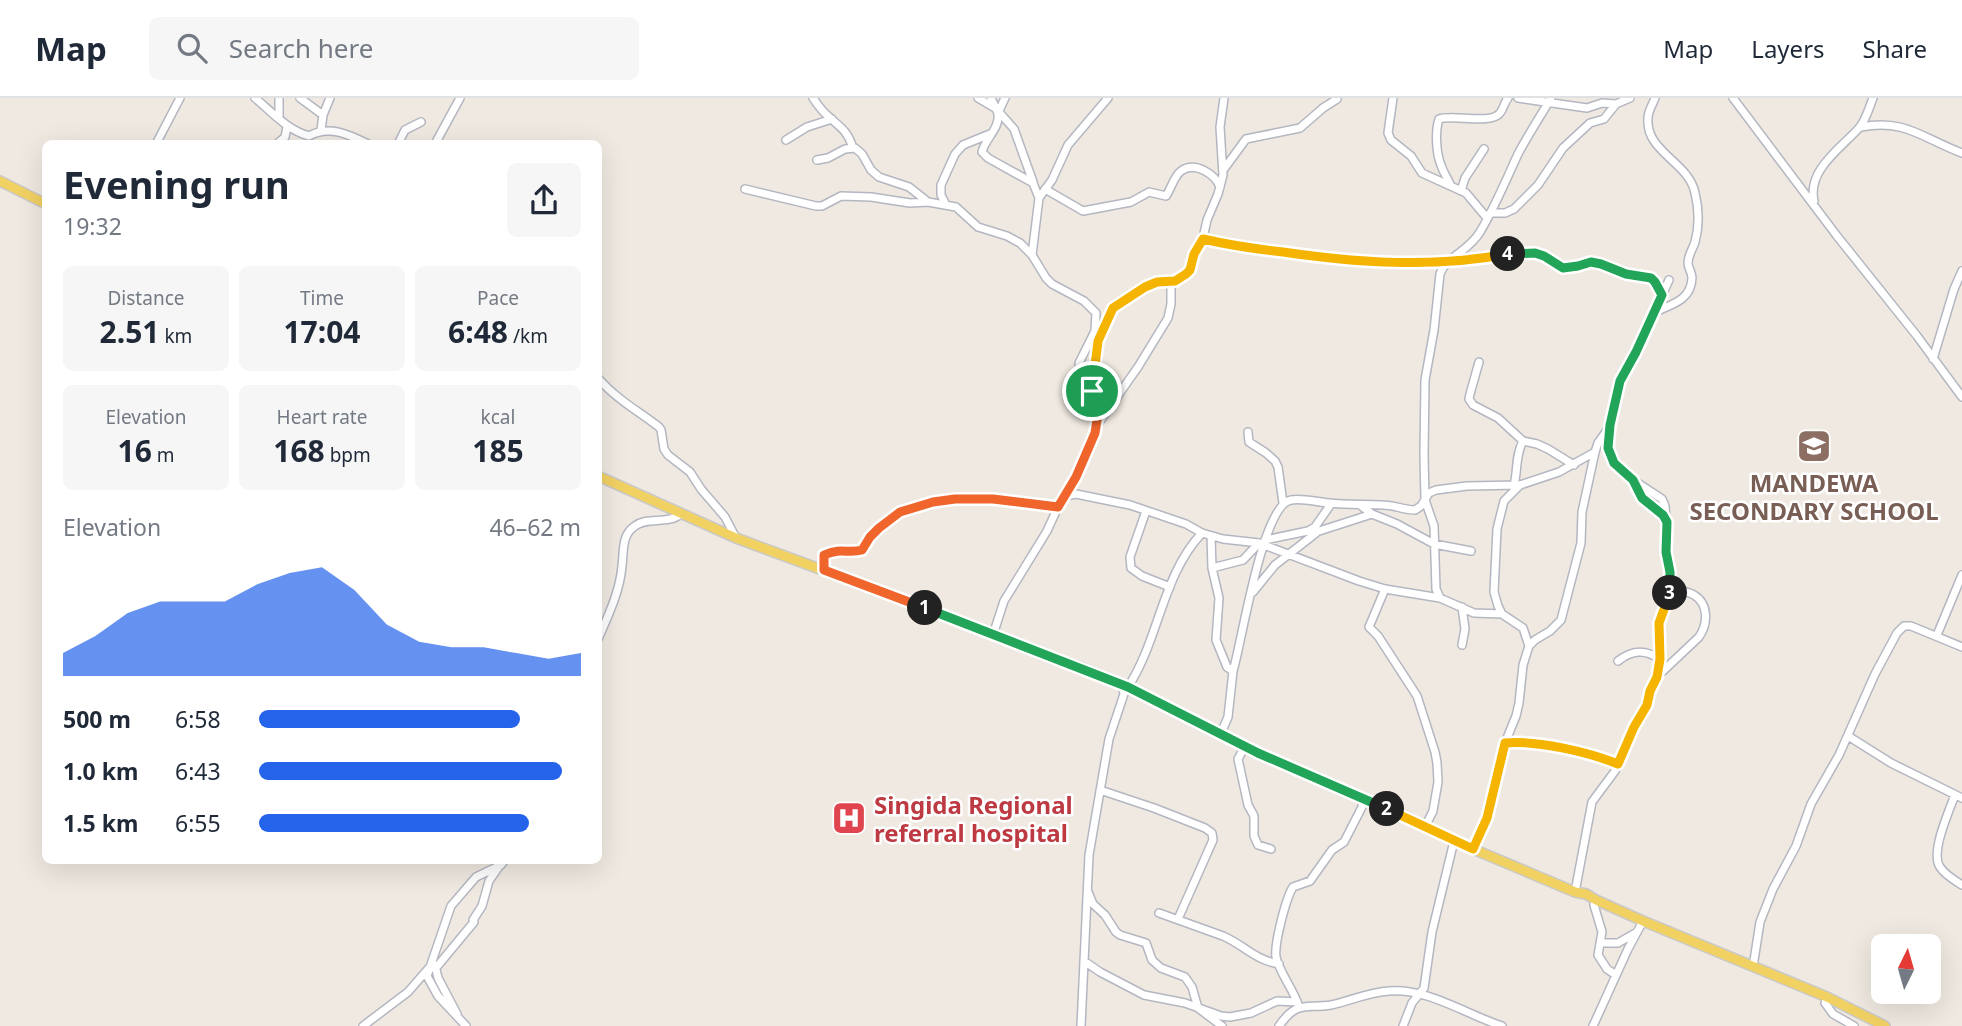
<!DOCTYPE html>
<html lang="en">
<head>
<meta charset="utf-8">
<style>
	body { margin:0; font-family:"Noto Sans",sans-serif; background:#f6f6f7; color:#1f2937; height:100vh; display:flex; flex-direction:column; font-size:26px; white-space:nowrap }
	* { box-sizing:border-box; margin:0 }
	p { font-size:23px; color:#747a83 }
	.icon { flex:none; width:38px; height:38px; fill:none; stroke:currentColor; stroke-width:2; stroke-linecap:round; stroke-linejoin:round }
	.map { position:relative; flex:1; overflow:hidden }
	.panel { position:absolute; left:42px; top:42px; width:560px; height:724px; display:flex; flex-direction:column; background:#fff; border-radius:10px; box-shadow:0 7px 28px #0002 }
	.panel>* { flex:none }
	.needle { width:46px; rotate:5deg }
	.controls { position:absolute; left:1871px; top:836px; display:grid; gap:14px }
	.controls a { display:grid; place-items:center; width:70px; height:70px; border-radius:10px; background:#fff; box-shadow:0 7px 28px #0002; font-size:35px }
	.pin { position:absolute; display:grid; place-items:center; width:60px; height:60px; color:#fff; margin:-30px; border:4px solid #fff; border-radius:50%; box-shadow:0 2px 7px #0007 }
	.km { position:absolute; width:35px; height:35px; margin:-18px; border-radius:50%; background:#222; color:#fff; font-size:19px; line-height:35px; text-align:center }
	.round { display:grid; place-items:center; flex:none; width:74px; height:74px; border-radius:10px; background:#f6f6f7 }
	.head { display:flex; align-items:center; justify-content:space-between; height:119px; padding:0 21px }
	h1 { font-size:38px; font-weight:700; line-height:52px }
	.figures { display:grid; grid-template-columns:repeat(3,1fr); gap:10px; height:119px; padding:7px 21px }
	.figures div { display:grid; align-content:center; border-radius:10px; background:#f6f6f7; text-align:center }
	.figures b { font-size:30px; font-weight:700 }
	.figures small { font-size:19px; font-weight:400 }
	.figures p { font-size:19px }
	.chart { height:196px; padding:14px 21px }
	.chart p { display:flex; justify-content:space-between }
	.chart svg { width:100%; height:126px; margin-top:7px; fill:#2563eb; opacity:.7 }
	ul { padding:0 21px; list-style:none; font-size:23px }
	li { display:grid; grid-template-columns:112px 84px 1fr; align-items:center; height:52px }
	li i { height:18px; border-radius:9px; background:#2563eb }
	header { display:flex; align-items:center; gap:42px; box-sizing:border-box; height:98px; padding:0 35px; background:#fff; border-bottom:2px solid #e0e1e3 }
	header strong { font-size:33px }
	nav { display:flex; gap:38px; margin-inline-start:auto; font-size:24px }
	.search { width:490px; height:63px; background:#f6f6f7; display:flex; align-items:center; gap:18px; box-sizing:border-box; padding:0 24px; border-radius:10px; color:#747a83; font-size:26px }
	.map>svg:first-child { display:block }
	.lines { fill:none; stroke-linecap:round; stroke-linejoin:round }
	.minor-casing { stroke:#b4b7c1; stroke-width:10 }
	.major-casing { stroke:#c9c9c9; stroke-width:12 }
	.minor { stroke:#fff; stroke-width:7 }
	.major { stroke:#f2d163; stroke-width:9 }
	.split-1-casing { stroke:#fff; stroke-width:14 }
	.split-2-casing { stroke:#fff; stroke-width:14 }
	.split-3-casing { stroke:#fff; stroke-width:14 }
	.split-4-casing { stroke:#fff; stroke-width:14 }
	.split-5-casing { stroke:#fff; stroke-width:14 }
	.split-1 { stroke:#f0652b; stroke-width:9 }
	.split-2 { stroke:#22a559; stroke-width:9 }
	.split-3 { stroke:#f5b400; stroke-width:9 }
	.split-4 { stroke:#22a559; stroke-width:9 }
	.split-5 { stroke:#f5b400; stroke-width:9 }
	.labels { text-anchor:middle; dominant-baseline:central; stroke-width:5; stroke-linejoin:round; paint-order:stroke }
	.education-label { font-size:24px; font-weight:bold; fill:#785e54; stroke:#fff }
	.health-label { font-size:24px; font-weight:bold; fill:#be3a42; stroke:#fff; text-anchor:start }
</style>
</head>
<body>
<header>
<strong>Map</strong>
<div class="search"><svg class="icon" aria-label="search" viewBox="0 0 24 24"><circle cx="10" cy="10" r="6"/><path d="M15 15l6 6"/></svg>Search here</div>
<nav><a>Map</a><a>Layers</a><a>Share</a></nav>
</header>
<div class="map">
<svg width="1962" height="928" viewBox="0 0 1962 928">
	<rect width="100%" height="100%" fill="#efe9e1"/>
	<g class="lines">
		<g class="minor-casing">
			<path id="minor" d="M255,0C272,14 287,32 309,38C329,27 348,36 368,46
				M279,0V19
				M300,0L323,17
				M813,0C817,6 822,13 828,18C841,30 847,32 853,50
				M978,0L995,10
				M991,0C993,5 997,11 998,16C1000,30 985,41 982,54L988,60L1033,85L1039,100
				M1393,0L1388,35L1391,42L1411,58L1422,75L1466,95L1487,120
				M1518,0L1587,10L1602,5L1616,6L1630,0
				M1655,0C1653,6 1648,13 1648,20C1645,54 1689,64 1695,95C1699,111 1699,129 1695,144C1693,151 1688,157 1688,165C1688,170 1692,174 1692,180C1691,202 1673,206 1655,214
				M1733,0L1837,138L1917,238L1962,299
				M999,14L1014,31L1033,84
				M998,15L1005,0
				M1861,29C1904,20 1924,41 1962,55
				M321,32L323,17L330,0
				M786,42L807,29L832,21
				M156,46L180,0
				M277,46L285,39L287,29
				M398,46L405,32L421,24
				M435,46L460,0
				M817,62L828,60L845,51L855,50L862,56L871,72L879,79L909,89L928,104L956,109L978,129L1007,138L1020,145L1032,157
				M1224,71L1246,41L1300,30L1323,10L1337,1
				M1451,88C1448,81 1443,74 1441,67C1436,55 1435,33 1439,21C1453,16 1491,27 1500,15C1504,10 1504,5 1508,0
				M745,91L816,108H822L841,98L871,99L910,105L928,104
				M1045,91L1083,113L1131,104L1149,94L1166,98C1171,91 1174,78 1181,73C1195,63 1215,76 1220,89
				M1461,93L1465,80L1484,51
				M1814,103C1807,72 1841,50 1859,30C1866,22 1869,10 1873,0
				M946,107L941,97V87L955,56L963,47L990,36
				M1490,115H1505L1514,111L1538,87L1563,50L1590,25L1604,21L1616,6
				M1203,140L1253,150L1322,160L1384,164L1414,165L1466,162L1529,154L1540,156L1563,170L1578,168L1591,164L1601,166L1626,176L1651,180L1655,184L1662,197
				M1933,261L1954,191L1962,173
				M1479,264L1470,296L1469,301L1473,307L1498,320L1523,343L1537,346L1548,351L1574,367
				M598,280C615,300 638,313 659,329L661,332L664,351L668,357L690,374L701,391L725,419L736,440
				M1092,292L1098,243L1113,210L1145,189L1157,184L1175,183L1186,176L1190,172L1194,156L1203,140L1207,122L1218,96L1223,77L1220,29L1224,0
				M1098,326L1138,269L1168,220L1171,206V184
				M1248,334L1249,344L1266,355L1275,363L1278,369L1283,405
				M1633,382L1662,401L1665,408L1666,421
				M1514,387C1518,372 1515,358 1523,343
				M1066,398L1076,396L1130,407L1186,426L1202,435L1223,441L1259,445L1359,483L1385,491L1440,500L1474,515L1502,516L1523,530L1529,548L1523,567L1519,605L1516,618L1505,645L1487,721L1473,751
				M1360,407L1372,416L1397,426L1434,446L1471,453
				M1146,413L1130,459L1131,470L1142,478L1170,489
				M1313,435L1372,416
				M1211,438L1212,470L1219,500L1216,542L1227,569L1233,573L1228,619L1221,635
				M1265,442L1308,433L1315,429L1331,406
				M1212,470L1243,462L1259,445
				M824,472V457C842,449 847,456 862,452L870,439L879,430L900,414L933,404L955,401H993L1058,409
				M1385,491L1369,529L1378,538L1417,598L1435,654L1437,665L1438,684L1433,713L1425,729
				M1253,494L1275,467L1316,435
				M1440,500L1436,491L1434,428L1425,402L1424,356L1425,282L1434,232L1440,176C1446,159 1469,153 1480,134C1495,109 1506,82 1518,56C1528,37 1540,19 1551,0
				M1462,509L1465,531L1462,547
				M1502,516L1498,508L1494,494L1497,431L1504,403L1520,387
				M993,537L1004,503L1047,433L1058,409L1076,379L1095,335L1098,320L1096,305L1092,293L1081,275L1079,265L1095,233L1096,215L1084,203L1052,186L1046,180L1032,157L1039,100L1052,82L1068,47L1108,0
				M1937,537L1962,477
				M598,541C608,518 620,493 622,468C624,454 621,437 635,428C648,418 667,427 681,416
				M1529,548L1535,542L1550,533L1561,522L1581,445L1582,414L1595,354
				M1618,563C1632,552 1645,551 1659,561
				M1233,573C1242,544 1262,407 1291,402C1303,400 1316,404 1329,405C1347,407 1365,406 1383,407C1394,407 1404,412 1415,412L1421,408L1429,395L1436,392L1467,388L1520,387L1559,374L1595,354L1598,345L1608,331
				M1663,573L1699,539C1708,526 1709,506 1694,497C1687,493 1678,492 1671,491
				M1128,589C1159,542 1162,477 1202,435
				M1848,638L1891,665L1962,700
				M1505,645C1536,641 1589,654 1618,666
				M1241,646L1243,652L1238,661L1248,707L1254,718V738L1258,747L1271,751
				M1100,692L1154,710L1205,730L1212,735L1213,742L1178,821
				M1955,697C1949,713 1930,755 1940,769C1945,777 1954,782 1962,787
				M1088,794L1093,806L1105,817L1116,834L1120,837L1146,845L1152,862L1161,870L1185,879L1192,889L1198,910L1222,928
				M1575,794L1592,704L1615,673L1634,629L1647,607L1650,593L1657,579L1659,561V525L1671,491L1666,455L1668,428L1665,420L1642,400L1633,382L1614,365L1608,350V340L1620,283L1636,254L1669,182
				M1596,802L1594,807L1602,834L1598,857L1607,871L1616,877
				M1159,815L1223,838C1244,847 1255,862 1279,866
				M1600,845H1618L1637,834
				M1084,863L1100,874L1144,897L1185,905L1221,918L1230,919L1251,915L1277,903L1297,904
				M435,867L438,880L457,916
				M1753,869L1760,824L1773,791L1796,748L1811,706L1839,657L1875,576L1897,535L1904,528H1911L1962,549
				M435,871L474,824L473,822L482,808L489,783L500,767
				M1827,899L1825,905L1833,916L1854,928
				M1299,909C1294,892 1279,874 1276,859C1274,846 1286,800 1293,789L1310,783L1332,752L1344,744L1362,709V701
				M363,928L408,894L428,871
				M466,928L438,898L427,878L451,808L476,779L501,767L504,763
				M1081,928L1089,757L1109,641L1124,596L1122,587
				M1279,928C1297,902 1305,911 1331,907C1350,903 1369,894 1389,893C1428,890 1465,916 1502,928
				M1403,928L1412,905L1424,890L1432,834L1454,743
				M1593,928L1628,851L1643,823"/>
		</g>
		<g class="major-casing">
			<path id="major" d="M0,83L46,106
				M598,378L736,440L939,515L1055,562L1078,568L1128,589L1258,655L1362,701L1405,718L1454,743L1575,794L1586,796L1596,802L1643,823L1827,899L1885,928"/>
		</g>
		<use href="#minor" class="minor"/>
		<use href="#major" class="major"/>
	</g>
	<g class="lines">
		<g class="split-1-casing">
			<path id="split-1" d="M925,510L824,472V457C842,449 847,456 862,452L870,439L879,430L900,414L933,404L955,401H993L1058,409L1076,379L1095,335L1098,316L1092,293"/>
		</g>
		<g class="split-2-casing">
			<path id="split-2" d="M925,510L1128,589L1258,655L1387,711"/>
		</g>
		<g class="split-3-casing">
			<path id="split-3" d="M1387,711L1473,751L1487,720L1505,645C1537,642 1588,654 1618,666L1634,629L1647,607L1650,593L1657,579L1660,561L1659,525L1670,495"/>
		</g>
		<g class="split-4-casing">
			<path id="split-4" d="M1508,156L1535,155L1544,158L1563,170L1578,168L1591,164L1601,166L1626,176L1651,180L1655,184L1662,197L1636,254L1620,283L1610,327L1608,350L1614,365L1633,382L1642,400L1663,417L1667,424L1666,454L1670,474V495"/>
		</g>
		<g class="split-5-casing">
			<path id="split-5" d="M1092,293L1098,243L1113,210L1145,189L1157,184L1175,183L1186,176L1190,172L1194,156L1203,141C1229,147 1256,151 1283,154C1358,165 1433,170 1508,156"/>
		</g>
		<use href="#split-1" class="split-1"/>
		<use href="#split-2" class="split-2"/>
		<use href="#split-3" class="split-3"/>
		<use href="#split-4" class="split-4"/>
		<use href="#split-5" class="split-5"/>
	</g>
	<defs>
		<g id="school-square" transform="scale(1.75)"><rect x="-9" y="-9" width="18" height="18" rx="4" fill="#8d6e63" stroke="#fff"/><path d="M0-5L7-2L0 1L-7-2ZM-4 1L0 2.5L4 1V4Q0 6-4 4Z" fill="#fff"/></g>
		<g id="hospital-square" transform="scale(1.75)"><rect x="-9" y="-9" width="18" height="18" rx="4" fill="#e0444e" stroke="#fff"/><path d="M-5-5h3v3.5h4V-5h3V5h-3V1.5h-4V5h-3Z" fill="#fff"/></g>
	</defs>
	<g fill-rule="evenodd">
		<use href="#school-square" x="1814" y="348"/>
		<use href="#hospital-square" x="849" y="720"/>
	</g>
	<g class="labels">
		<g class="education-label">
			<text x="1814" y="384">MANDEWA<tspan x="1814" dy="28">SECONDARY SCHOOL</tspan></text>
		</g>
		<g class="health-label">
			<text x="874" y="706">Singida Regional<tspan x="874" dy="28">referral hospital</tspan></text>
		</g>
	</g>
</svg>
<div class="controls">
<a><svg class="needle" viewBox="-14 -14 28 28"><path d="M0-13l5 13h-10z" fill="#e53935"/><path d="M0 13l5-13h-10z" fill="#747a83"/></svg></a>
</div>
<div class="pin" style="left:1092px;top:293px;background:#1e9e55"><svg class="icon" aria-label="arrive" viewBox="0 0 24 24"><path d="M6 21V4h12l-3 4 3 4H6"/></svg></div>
<b class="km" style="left:925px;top:510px">1</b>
<b class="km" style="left:1387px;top:711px">2</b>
<b class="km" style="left:1670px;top:495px">3</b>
<b class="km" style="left:1508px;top:156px">4</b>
<section class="panel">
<div class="head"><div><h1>Evening run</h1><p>19:32</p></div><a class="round"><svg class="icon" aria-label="share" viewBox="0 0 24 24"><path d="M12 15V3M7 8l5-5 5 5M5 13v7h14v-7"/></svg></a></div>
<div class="figures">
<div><p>Distance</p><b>2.51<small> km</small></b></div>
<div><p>Time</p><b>17:04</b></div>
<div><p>Pace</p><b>6:48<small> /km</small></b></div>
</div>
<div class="figures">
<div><p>Elevation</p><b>16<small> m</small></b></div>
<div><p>Heart rate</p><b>168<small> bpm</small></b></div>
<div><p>kcal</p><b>185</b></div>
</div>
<div class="chart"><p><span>Elevation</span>46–62 m</p>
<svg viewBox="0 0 160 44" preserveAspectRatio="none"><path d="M0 44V36L10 30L20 22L30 18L40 18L50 18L60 12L70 8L80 6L90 14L100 26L110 32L120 34L130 34L140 36L150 38L160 36V44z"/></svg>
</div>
<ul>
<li><b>500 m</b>6:58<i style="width:81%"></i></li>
<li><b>1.0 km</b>6:43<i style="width:94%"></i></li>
<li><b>1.5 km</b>6:55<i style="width:84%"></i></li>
</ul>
</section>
</div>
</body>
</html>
